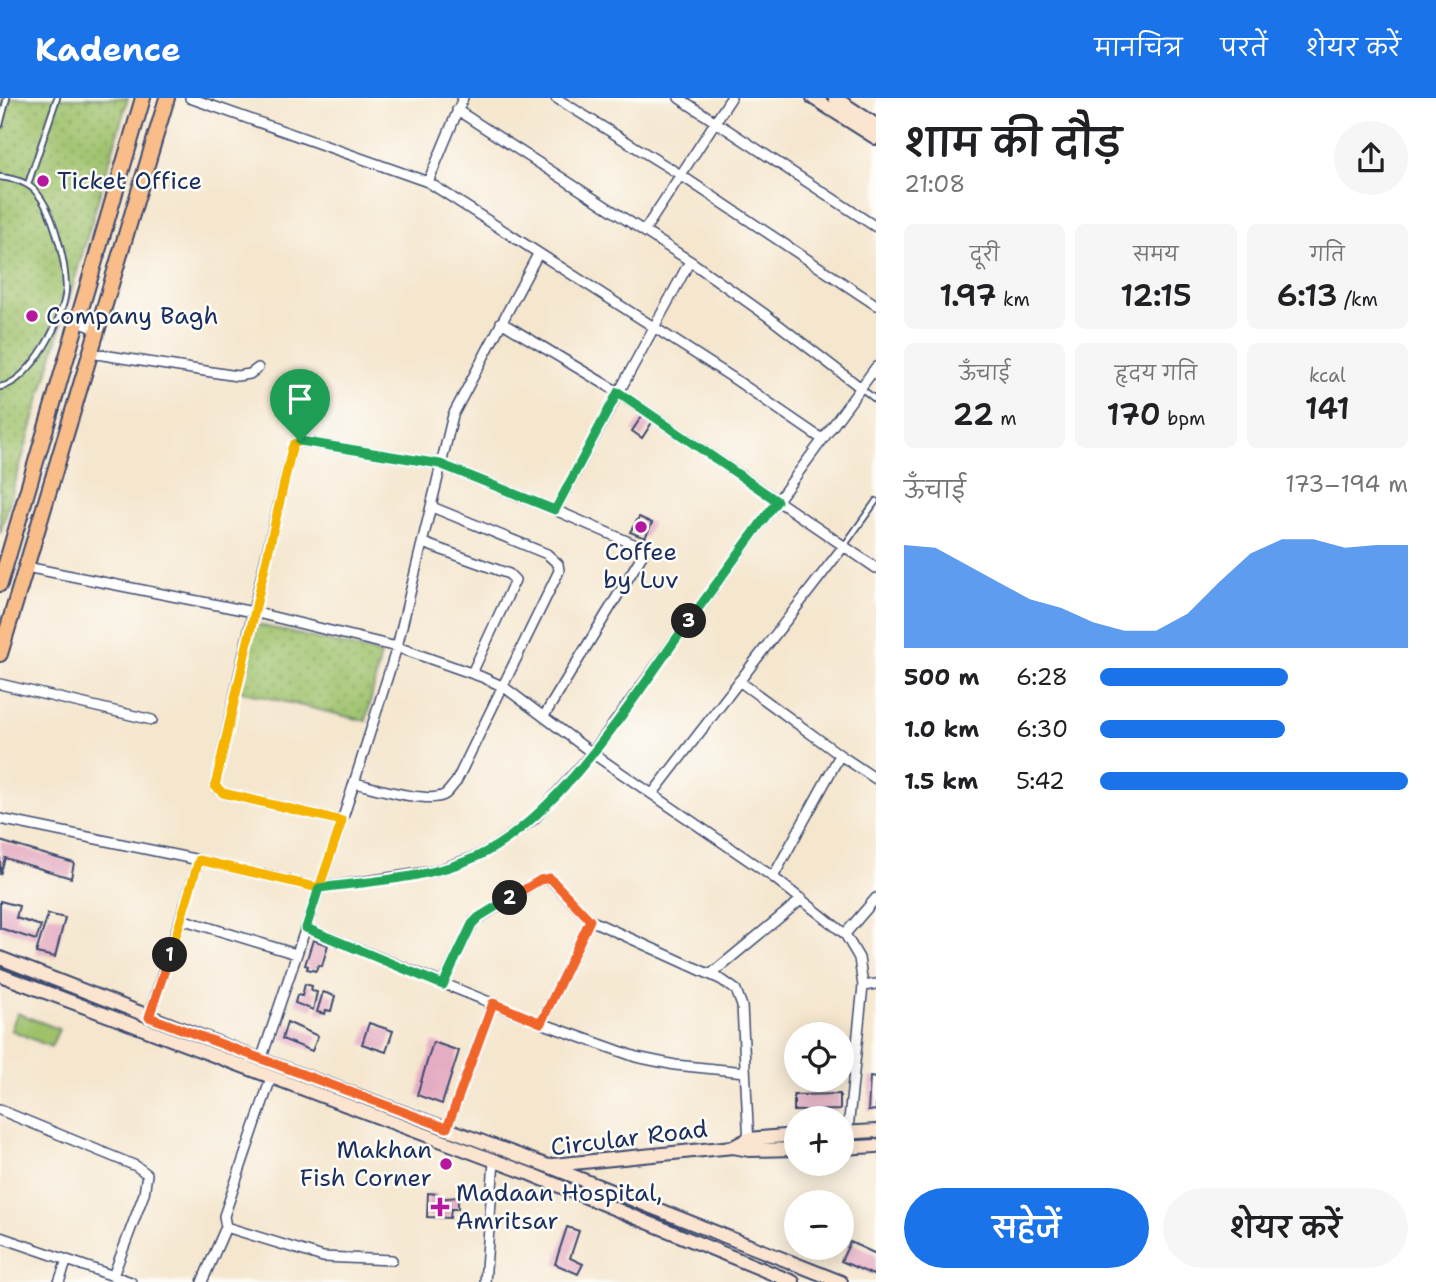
<!DOCTYPE html>
<html lang="hi">
<head>
<meta charset="utf-8">
<style>
	body { margin:0; font-family:"Shantell Sans","Playpen Sans Deva",sans-serif; background:#f6f6f6; color:#202124; height:100vh; display:flex; flex-direction:column; font-size:26px; white-space:nowrap }
	* { box-sizing:border-box; margin:0 }
	p { font-size:23px; color:#757577 }
	.icon { flex:none; width:38px; height:38px; fill:none; stroke:currentColor; stroke-width:2; stroke-linecap:round; stroke-linejoin:round }
	.map { position:relative; flex:1; overflow:hidden }
	.drawer { display:flex; flex-direction:column; background:#fff; width:560px }
	.drawer>* { flex:none }
	.controls { position:absolute; left:784px; top:924px; display:grid; gap:14px }
	.controls a { display:grid; place-items:center; width:70px; height:70px; border-radius:50%; background:#fff; box-shadow:0 4px 18px #0003; font-size:35px }
	.pin { position:absolute; display:grid; place-items:center; width:60px; height:60px; color:#fff; margin:-72px -30px; border-radius:50% 50% 50% 0; rotate:-45deg; box-shadow:0 0 7px #0007 }
	.pin .icon { rotate:45deg }
	.km { position:absolute; width:35px; height:35px; margin:-18px; border-radius:50%; background:#222; color:#fff; font-size:19px; line-height:35px; text-align:center }
	.round { display:grid; place-items:center; flex:none; width:74px; height:74px; border-radius:37px; background:#f6f6f6 }
	.head { display:flex; align-items:center; justify-content:space-between; height:119px; padding:0 28px }
	h1 { font-size:38px; font-weight:600; line-height:52px }
	.stats { display:grid; grid-template-columns:repeat(3,1fr); gap:10px; height:119px; padding:7px 28px }
	.stats div { display:grid; align-content:center; border-radius:10px; background:#f6f6f6; text-align:center }
	.stats b { font-size:30px; font-weight:600 }
	.stats small { font-size:19px; font-weight:400 }
	.stats p { font-size:19px }
	.chart { height:196px; padding:14px 28px }
	.chart p { display:flex; justify-content:space-between }
	.chart svg { width:100%; height:126px; margin-top:7px; fill:#1a73e8; opacity:.7 }
	.primary-button { display:flex; gap:14px; margin-top:auto; padding:14px 28px }
	.primary-button a { flex:1; height:80px; border-radius:42px; background:#1a73e8; color:#fff; font-size:28px; font-weight:600; line-height:80px; text-align:center }
	.primary-button a+a { background:#f6f6f6; color:#202124 }
	ul { padding:0 28px; list-style:none; font-size:23px }
	li { display:grid; grid-template-columns:112px 84px 1fr; align-items:center; height:52px }
	li i { height:18px; border-radius:9px; background:#1a73e8 }
	header { display:flex; align-items:center; gap:42px; box-sizing:border-box; height:98px; padding:0 35px; background:#1a73e8; color:#fff }
	header strong { font-size:33px }
	nav { display:flex; gap:38px; margin-inline-start:auto; font-size:24px }
	main { display:flex; flex:1; min-height:0 }
	.map>svg:first-child { display:block }
	.grass { fill:url(#grass-dots); stroke:#5c7864; stroke-width:2 }
	.pitch { fill:#9ec16a; stroke:#5c7864; stroke-width:2 }
	.building { fill:#e5adc3 }
	.lines { fill:none; stroke-linecap:round; stroke-linejoin:round }
	.lane-casing { stroke:#3c4a6f; stroke-width:8 }
	.street-casing { stroke:#3c4a6f; stroke-width:12 }
	.secondary-casing { stroke:#3c4a6f; stroke-width:16 }
	.primary-casing { stroke:#3c4a6f; stroke-width:18 }
	.lane { stroke:#fff; stroke-width:4.5 }
	.street { stroke:#fff; stroke-width:9 }
	.secondary { stroke:#fce5d0; stroke-width:12 }
	.primary { stroke:#f8bd89; stroke-width:14 }
	.split-1-casing { stroke:#fff; stroke-width:14 }
	.split-2-casing { stroke:#fff; stroke-width:14 }
	.split-3-casing { stroke:#fff; stroke-width:14 }
	.split-4-casing { stroke:#fff; stroke-width:14 }
	.split-1 { stroke:#f5b400; stroke-width:9 }
	.split-2 { stroke:#f0652b; stroke-width:9 }
	.split-3 { stroke:#22a559; stroke-width:9 }
	.split-4 { stroke:#22a559; stroke-width:9 }
	.poi-dot { fill:#b5179e; stroke:#fdfcf7; stroke-width:2.5 }
	.labels { text-anchor:middle; dominant-baseline:central; stroke-width:5; stroke-linejoin:round; paint-order:stroke }
	.poi-label { font-size:24px; fill:#1b2f5e; stroke:#fdfcf7; text-anchor:start }
	.street-label { font-size:24px; fill:#1b2f5e; stroke:#fdfcf7 }
</style>
</head>
<body>
<header>
<strong>Kadence</strong>
<nav><a>मानचित्र</a><a>परतें</a><a>शेयर करें</a></nav>
</header>
<main>
<div class="map">
<svg width="876" height="1184" viewBox="0 0 876 1184">
	<defs>
		<pattern id="grass-dots" width="8" height="8" patternUnits="userSpaceOnUse" patternTransform="scale(1.75)"><rect width="8" height="8" fill="#9ec16a"/><path d="M2 2h.1M6 6h.1" fill="none" stroke="#809d5a" stroke-width="1.8" stroke-linecap="round"/></pattern>
	</defs>
	<rect width="100%" height="100%" fill="#fdfcf7"/>
	<filter id="ink" filterUnits="userSpaceOnUse"><feTurbulence type="fractalNoise" baseFrequency=".0143" numOctaves="2"/><feDisplacementMap in="SourceGraphic" scale="14" xChannelSelector="R" yChannelSelector="G"/><feConvolveMatrix kernelMatrix="1 2 1 2 8 2 1 2 1" color-interpolation-filters="sRGB"/></filter>
	<filter id="wash" filterUnits="userSpaceOnUse"><feTurbulence type="fractalNoise" baseFrequency=".00686" numOctaves="4" result="noise"/><feDisplacementMap in="SourceGraphic" scale="28" xChannelSelector="R" yChannelSelector="G"/><feGaussianBlur stdDeviation="1.57" result="paint"/><feColorMatrix in="noise" values="0 0 0 0 0 0 0 0 0 0 0 0 0 0 0 0 0 1.4 0 .05"/><feComposite in="paint" operator="in"/></filter>
	<g filter="url(#wash)">
		<rect width="100%" height="100%" fill="#f5e6ce"/>
		<path class="grass" d="M0,0H128L0,436Z
			M255,526L381,556L366,623L239,593Z"/>
		<path class="pitch" d="M17,915L59,931L51,949L11,932Z"/>
		<g id="blocks">
			<path class="building" d="M648,309L658,315L642,340L632,333Z
				M639,419L652,425L645,440L630,434Z
				M0,743L74,765L71,780L5,760L0,777Z
				M0,803L19,808L16,820L41,828L36,842L0,830Z
				M48,816L65,820L55,859L36,855Z
				M313,842L328,847L322,868L318,867L316,873L307,871L308,868L305,867Z
				M305,886L312,888L311,893L317,894L313,912L295,905L297,897L302,898Z
				M323,894L335,898L331,913L326,912L325,916L317,914Z
				M287,924L318,938L312,953L282,941Z
				M369,925L393,933L386,954L362,946Z
				M433,944L459,953L442,1006L417,997Z
				M870,979L876,980V1012L868,1013Z
				M840,996V1012L794,1013V997Z
				M428,1095L437,1096V1101L458,1099V1111H451L450,1120L427,1119Z
				M567,1129L579,1133L570,1160L583,1166L578,1176L555,1166Z
				M850,1144L876,1156V1172L873,1177L841,1163Z"/>
		</g>
	</g>
	<g filter="url(#ink)">
		<use href="#blocks" fill-opacity="0" stroke="#3c4a6f" stroke-width="2"/>
		<g class="lines">
			<g class="lane-casing">
				<path id="lane" d="M0,27L7,0
					M0,79C8,80 19,82 26,86C52,99 65,162 66,189C66,218 31,284 0,289
					M28,86L57,0
					M861,290L876,302
					M844,448L876,403"/>
			</g>
			<g class="street-casing">
				<path id="street" d="M190,0L428,84L730,278L822,341
					M556,0L679,76L876,207
					M679,0L876,129
					M457,12L690,163L766,217L861,290
					M428,84L463,0
					M644,133L731,0
					M78,224L97,231
					M501,224L618,294L876,470
					M90,255L237,278L250,276L258,270
					M423,445L509,476L515,482L472,575
					M26,469L253,514L397,549L482,579L504,589L592,655L773,779L845,836L859,860L863,888L846,1050
					M739,583L840,657L876,681
					M0,586L152,622
					M544,618L643,456L638,448L555,412
					M354,685C373,689 428,706 444,697C449,694 452,688 456,684L559,473L558,466L547,456L432,409
					M653,695L843,449
					M0,721L199,762L319,790L435,773L475,759L493,750L534,721L592,655L876,269
					M342,723L223,695L215,688L253,514L292,350L297,344H306L440,366L555,412L690,163
					M773,779L840,657
					M181,821L296,856
					M306,830L541,925L636,959L675,967L745,974
					M845,836L876,800
					M711,876L802,801
					M443,886L474,823L540,782L550,781L590,822L722,882L736,892L742,908L749,1047
					M863,888L876,886
					M148,921L199,762
					M541,925L590,822
					M261,962L342,723L397,549L453,317L538,156
					M271,980L224,1118L226,1129L323,1159L392,1162
					M0,1012L136,1068L147,1076L144,1096L113,1178
					M447,1030L493,905
					M0,1139L67,1162L59,1184
					M67,1162L131,1184
					M202,1184L226,1129
					M485,1184L494,1063"/>
			</g>
			<g class="secondary-casing">
				<path id="secondary" d="M813,0L876,40
					M835,0L876,27
					M0,860L261,962L548,1068L841,1184
					M0,877L530,1076L793,1184
					M842,1035L876,1033
					M733,1049L748,1041L796,1037
					M842,1050L876,1048
					M553,1067L733,1049L749,1052L796,1051"/>
			</g>
			<g class="primary-casing">
				<path id="primary" d="M0,486L143,0
					M0,556L167,0"/>
			</g>
			<use href="#lane" class="lane"/>
			<use href="#street" class="street"/>
			<use href="#secondary" class="secondary"/>
			<use href="#primary" class="primary"/>
		</g>
	</g>
	<g class="lines" filter="url(#ink)">
		<g class="split-1-casing">
			<path id="split-1" d="M170,857L199,762L319,790L342,723L223,695L215,688L292,350L294,346L300,343"/>
		</g>
		<g class="split-2-casing">
			<path id="split-2" d="M170,857L149,919L447,1030L493,905L541,925L590,822L550,780L540,782L510,800"/>
		</g>
		<g class="split-3-casing">
			<path id="split-3" d="M510,800L479,819L472,826L443,887L306,830L319,790C371,783 428,781 476,759C558,722 636,596 689,523"/>
		</g>
		<g class="split-4-casing">
			<path id="split-4" d="M300,343L440,366L555,412L618,294L777,403L689,523"/>
		</g>
		<use href="#split-1" class="split-1"/>
		<use href="#split-2" class="split-2"/>
		<use href="#split-3" class="split-3"/>
		<use href="#split-4" class="split-4"/>
	</g>
	<g class="poi-dot">
		<circle cx="43" cy="83" r="7"/>
		<circle cx="32" cy="218" r="7"/>
		<circle cx="641" cy="429" r="7"/>
		<circle cx="446" cy="1066" r="7"/>
		<path d="M436.5 1098.5h7v7h7v7h-7v7h-7v-7h-7v-7h7z"/>
	</g>
	<g class="labels">
		<g class="poi-label">
			<text x="57" y="83">Ticket Office</text>
			<text x="46" y="218">Company Bagh</text>
			<text x="641" y="454" text-anchor="middle">Coffee<tspan x="641" dy="28">by Luv</tspan></text>
			<text x="432" y="1052" text-anchor="end">Makhan<tspan x="432" dy="28">Fish Corner</tspan></text>
			<text x="456" y="1095">Madaan Hospital,<tspan x="456" dy="28">Amritsar</tspan></text>
		</g>
		<g class="street-label">
			<text transform="translate(629 1040) rotate(-7)">Circular Road</text>
		</g>
	</g>
</svg>
<div class="controls">
<a><svg class="icon" aria-label="locate" viewBox="0 0 24 24"><circle cx="12" cy="12" r="6"/><path d="M12 2v4M12 18v4M2 12h4M18 12h4"/></svg></a>
<a>+</a>
<a>−</a>
</div>
<div class="pin" style="left:300px;top:343px;background:#1e9e55"><svg class="icon" aria-label="arrive" viewBox="0 0 24 24"><path d="M6 21V4h12l-3 4 3 4H6"/></svg></div>
<b class="km" style="left:170px;top:857px">1</b>
<b class="km" style="left:510px;top:800px">2</b>
<b class="km" style="left:689px;top:523px">3</b>
</div>
<section class="drawer">
<div class="head"><div><h1>शाम की दौड़</h1><p>21:08</p></div><a class="round"><svg class="icon" aria-label="share" viewBox="0 0 24 24"><path d="M12 15V3M7 8l5-5 5 5M5 13v7h14v-7"/></svg></a></div>
<div class="stats">
<div><p>दूरी</p><b>1.97<small> km</small></b></div>
<div><p>समय</p><b>12:15</b></div>
<div><p>गति</p><b>6:13<small> /km</small></b></div>
</div>
<div class="stats">
<div><p>ऊँचाई</p><b>22<small> m</small></b></div>
<div><p>हृदय गति</p><b>170<small> bpm</small></b></div>
<div><p>kcal</p><b>141</b></div>
</div>
<div class="chart"><p><span>ऊँचाई</span>173–194 m</p>
<svg viewBox="0 0 160 44" preserveAspectRatio="none"><path d="M0 44V8L10 9L20 15L30 21L40 27L50 30L60 35L70 38L80 38L90 32L100 21L110 11L120 6L130 6L140 9L150 8L160 8V44z"/></svg>
</div>
<ul>
<li><b>500 m</b>6:28<i style="width:61%"></i></li>
<li><b>1.0 km</b>6:30<i style="width:60%"></i></li>
<li><b>1.5 km</b>5:42<i style="width:100%"></i></li>
</ul>
<div class="primary-button"><a>सहेजें</a><a>शेयर करें</a></div>
</section>
</main>
</body>
</html>
